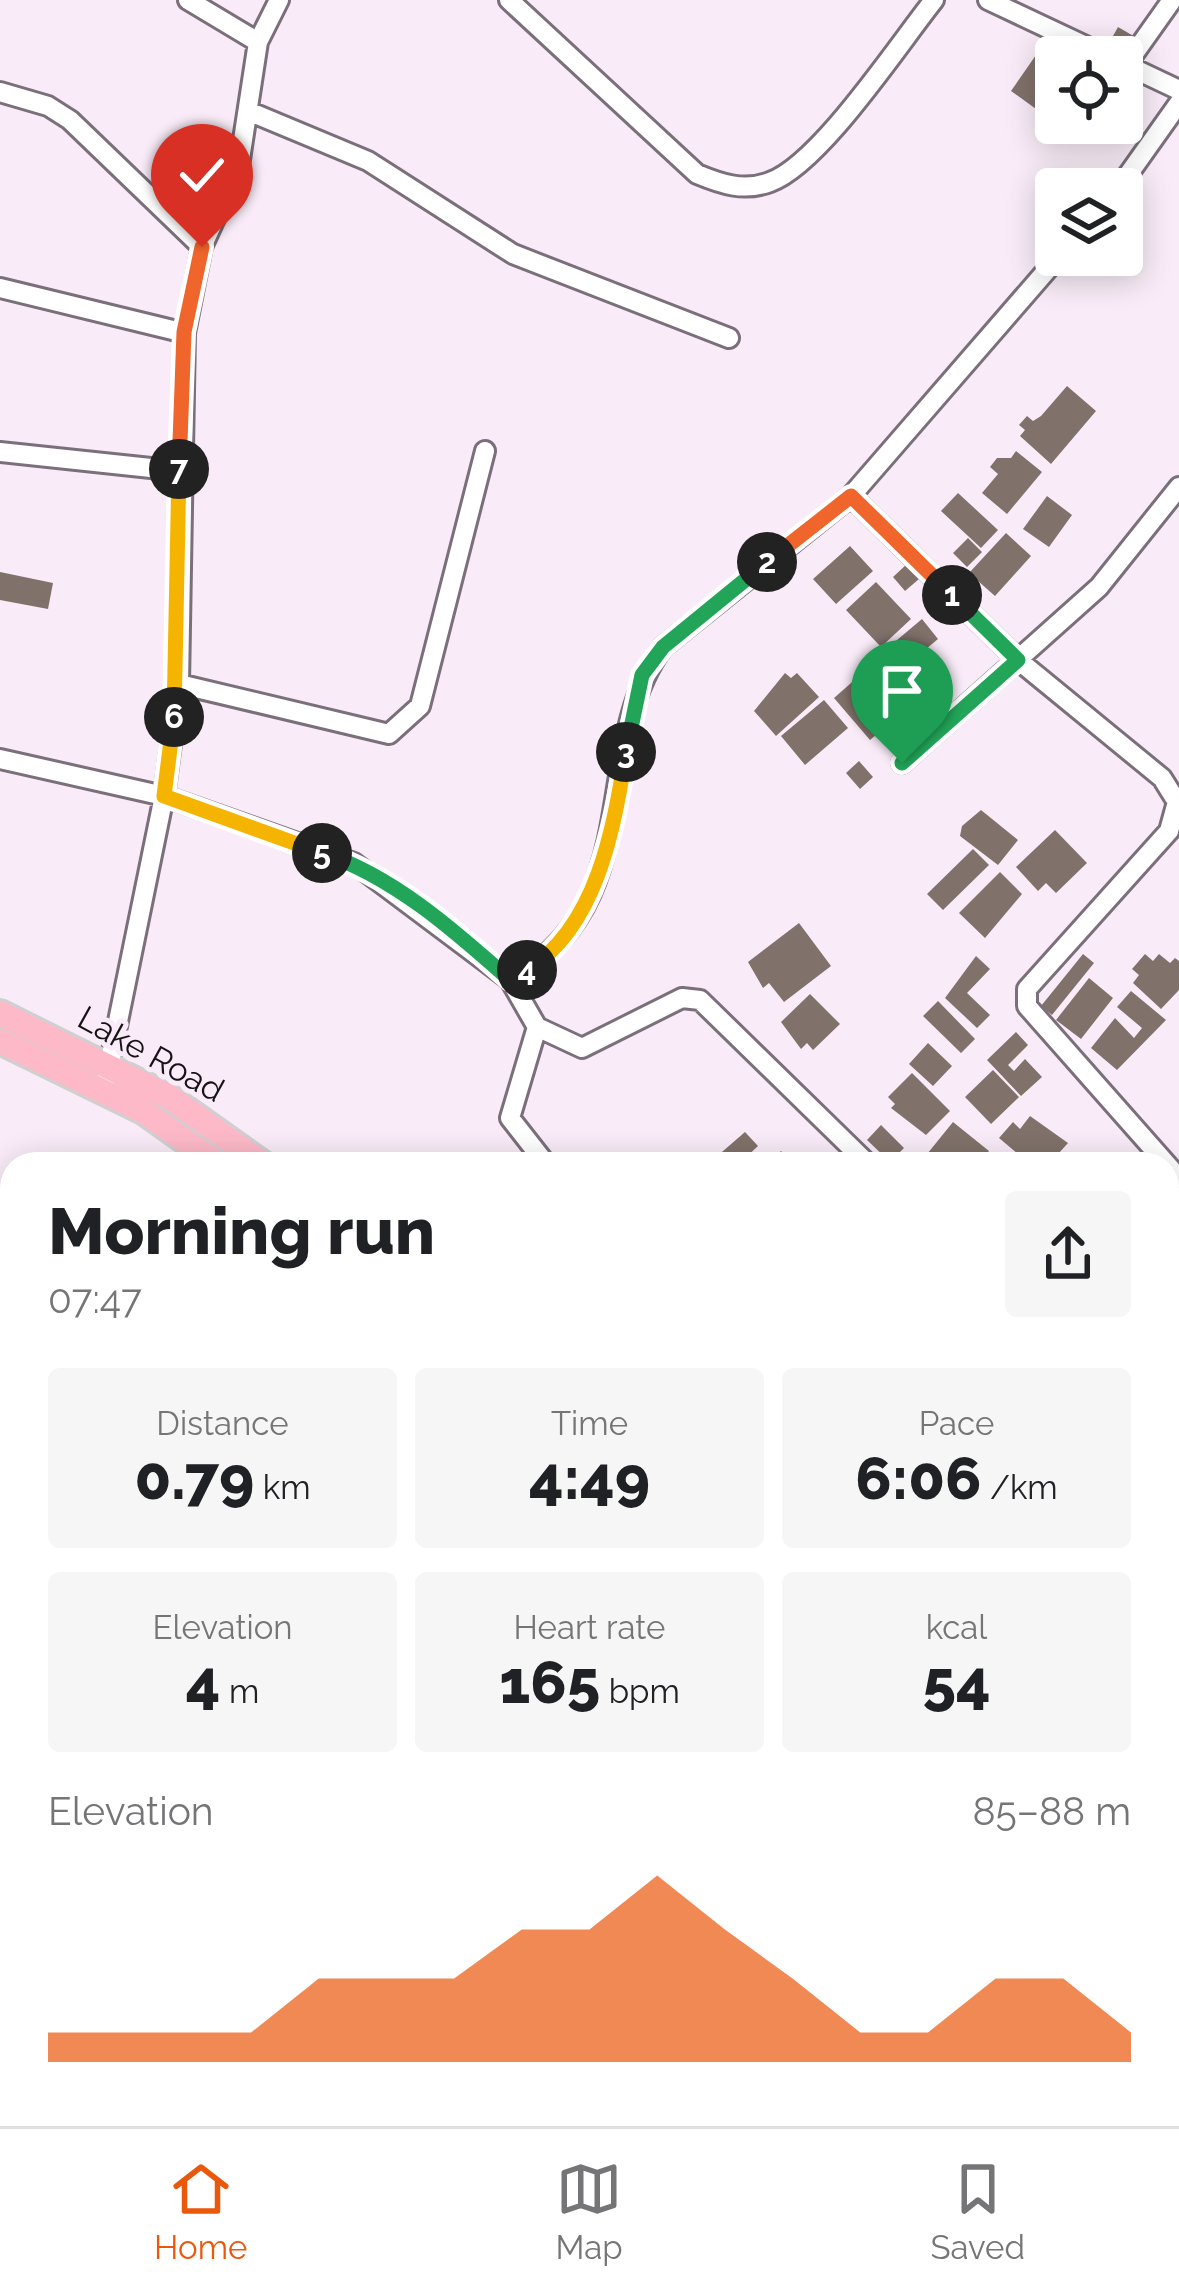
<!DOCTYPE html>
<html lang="en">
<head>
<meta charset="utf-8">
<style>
	body { margin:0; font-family:Raleway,sans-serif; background:#f6f6f6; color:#202124; height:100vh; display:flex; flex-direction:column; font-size:45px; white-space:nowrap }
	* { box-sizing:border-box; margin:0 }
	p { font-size:39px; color:#757577 }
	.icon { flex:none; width:66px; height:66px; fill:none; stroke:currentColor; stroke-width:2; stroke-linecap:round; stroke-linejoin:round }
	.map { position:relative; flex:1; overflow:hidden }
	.drawer { position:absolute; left:0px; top:1152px; width:1179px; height:975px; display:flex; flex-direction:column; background:#fff; border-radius:36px 36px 0 0; box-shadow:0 6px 30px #0003 }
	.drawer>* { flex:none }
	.buttons { position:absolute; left:1035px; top:36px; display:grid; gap:24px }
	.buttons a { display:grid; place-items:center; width:108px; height:108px; border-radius:12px; background:#fff; box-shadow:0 6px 30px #0003; font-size:60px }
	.pin { position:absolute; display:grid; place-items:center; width:102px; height:102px; color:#fff; margin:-123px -51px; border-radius:50% 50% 50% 0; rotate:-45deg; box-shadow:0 0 12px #0007 }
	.pin .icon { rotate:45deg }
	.km { position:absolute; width:60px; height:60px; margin:-30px; border-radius:50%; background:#222; color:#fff; font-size:33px; line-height:60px; text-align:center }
	.round { display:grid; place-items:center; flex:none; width:126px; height:126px; border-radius:12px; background:#f6f6f6 }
	.summary { display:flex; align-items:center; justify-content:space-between; height:204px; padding:0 48px }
	h1 { font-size:66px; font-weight:800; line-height:90px }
	.metrics { display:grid; grid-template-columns:repeat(3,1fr); gap:18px; height:204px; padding:12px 48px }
	.metrics div { display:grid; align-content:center; border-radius:12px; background:#f6f6f6; text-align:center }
	.metrics b { font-size:60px; font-weight:800 }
	.metrics small { font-size:33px; font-weight:400 }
	.metrics p { font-size:33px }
	.chart { height:336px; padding:24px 48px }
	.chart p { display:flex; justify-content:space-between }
	.chart svg { width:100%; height:216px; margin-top:12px; fill:#ea580c; opacity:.7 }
	.tab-bar { display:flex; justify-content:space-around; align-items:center; height:168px; border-top:3px solid #e0e0e0; background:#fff; font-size:33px; color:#757577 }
	.tab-bar a { display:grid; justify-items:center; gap:6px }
	.tab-bar .selected { color:#ea580c }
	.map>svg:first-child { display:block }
	.building { fill:#80726a }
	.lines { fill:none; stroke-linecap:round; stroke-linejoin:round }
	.minor-casing { stroke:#7a6f7a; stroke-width:24 }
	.major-casing { stroke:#d1d0d0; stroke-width:30 }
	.minor { stroke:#fff; stroke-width:18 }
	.major { stroke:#fdb9c8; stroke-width:24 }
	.split-1-casing { stroke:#fff; stroke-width:24 }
	.split-2-casing { stroke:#fff; stroke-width:24 }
	.split-3-casing { stroke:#fff; stroke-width:24 }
	.split-4-casing { stroke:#fff; stroke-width:24 }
	.split-5-casing { stroke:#fff; stroke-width:24 }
	.split-6-casing { stroke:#fff; stroke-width:24 }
	.split-7-casing { stroke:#fff; stroke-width:24 }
	.split-8-casing { stroke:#fff; stroke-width:24 }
	.split-1 { stroke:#22a559; stroke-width:15 }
	.split-2 { stroke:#f0652b; stroke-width:15 }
	.split-3 { stroke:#22a559; stroke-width:15 }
	.split-4 { stroke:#f5b400; stroke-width:15 }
	.split-5 { stroke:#22a559; stroke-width:15 }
	.split-6 { stroke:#f5b400; stroke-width:15 }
	.split-7 { stroke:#f5b400; stroke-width:15 }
	.split-8 { stroke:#f0652b; stroke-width:15 }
	.labels { text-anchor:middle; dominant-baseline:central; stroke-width:10; stroke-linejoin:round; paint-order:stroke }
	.street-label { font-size:33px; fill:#171216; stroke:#f9ecf8 }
</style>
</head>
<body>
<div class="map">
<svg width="1179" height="2126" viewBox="0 0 1179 2126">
	<rect width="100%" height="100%" fill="#f9ecf8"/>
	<path class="building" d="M1118,27L1137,38L1128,55L1108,45Z
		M1036,55L1056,62V95L1043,114L1011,91Z
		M1067,386L1096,411L1051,464L1020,436L1025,430L1019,425L1027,416L1033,421L1041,416Z
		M1016,451L1042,472L1007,514L982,493L998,474L990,467L997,458H1011Z
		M958,493L998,530L981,548L941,511Z
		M1047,496L1072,515L1049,547L1023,529Z
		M1006,533L1031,556L995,596L969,573Z
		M968,538L982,552L967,567L953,553Z
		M850,546L873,571L836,604L813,579Z
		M907,564L919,579L905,591L893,577Z
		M0,572L53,583L48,609L0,600Z
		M876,582L911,619L881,647L846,610Z
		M922,619L938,639L901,670L884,651Z
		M876,661L896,678L892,682L911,705L870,740L834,698Z
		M785,673L791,678L797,673L819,697L776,736L754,711Z
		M824,700L848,728L805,765L781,736Z
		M859,761L873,777L860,789L846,773Z
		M981,810L1018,840L998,865L960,836L962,826Z
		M1055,830L1087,863L1056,893L1046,883L1038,891L1016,867Z
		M973,849L989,865L943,910L927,894Z
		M1000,872L1022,894L985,938L959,913Z
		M799,923L831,966L784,1002L769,983L763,988L748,962Z
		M1083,954L1094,963L1052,1015L1041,1006Z
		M1145,954L1153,961L1159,954L1170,963L1175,958L1179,961V990L1161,1009L1133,983L1139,975L1132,969Z
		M976,956L990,969L967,993L990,1015L977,1028L945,998Z
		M1089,978L1113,998L1081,1039L1056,1020Z
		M1131,991L1166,1020L1117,1070L1091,1048L1115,1018L1134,1038L1142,1028L1117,1007Z
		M810,994L840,1024L813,1050L807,1043L801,1049L781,1022Z
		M938,1001L975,1039L961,1053L923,1016Z
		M1016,1032L1028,1045L1008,1065L1014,1071L1025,1059L1042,1077L1021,1096L987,1060Z
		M928,1043L952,1066L933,1086L909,1064Z
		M993,1070L1019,1097L991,1124L965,1097Z
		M912,1073L950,1111L926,1135L891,1108L895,1104L888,1097Z
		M1030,1116L1068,1143L1049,1164H1030L999,1138L1013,1122L1020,1129Z
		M953,1122L989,1151L979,1164H919Z
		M881,1125L904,1148L890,1162L867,1140Z
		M745,1132L758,1146L739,1164H720L715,1158Z
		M781,1151L793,1164H767Z
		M1179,1334V1385L1167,1372V1344Z
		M1173,1402L1179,1409V1438L1167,1448V1408Z
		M1172,1560L1179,1568L1173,1580L1167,1573Z
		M1171,1687L1179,1694L1176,1717L1167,1708Z
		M1167,1758L1179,1768V1792L1167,1805Z
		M1167,1965L1179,1977V1988L1167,2000Z"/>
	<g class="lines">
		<g class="minor-casing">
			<path id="minor" d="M188,0L258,42
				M509,0L697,174C721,184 744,192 770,182C820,164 898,45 934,0
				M988,0L1109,57
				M1122,63L1179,90
				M1126,65L1172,0
				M0,92L48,106L70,120L202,247
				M248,111L368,161L513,254L729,338
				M1118,189L1179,103
				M0,288L185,333
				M0,452L179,471
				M851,496L1018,660L1162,778L1177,802L1169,831L1027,989V1006L1179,1178
				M179,684L389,734L420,706L485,451
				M0,759L164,796L354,863L510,980L537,1027L510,1118L546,1164
				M902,763L1099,587L1179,487
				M510,980C651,902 588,749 663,647L851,496L1060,255
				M537,1027L582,1048L682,998L700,1000L868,1164
				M106,1080L164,796L179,684L185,333L202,247L239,166L258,42L279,0
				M1167,1242L1179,1232
				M0,1352L12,1366
				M0,1499L12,1488
				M1167,1534L1179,1525
				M1167,1613L1179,1626
				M0,1711L12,1725
				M0,1877L12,1870
				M0,2068L12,2086
				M32,2115L39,2126
				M803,2115L818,2126
				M111,2126L127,2115
				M1000,2126L1011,2115"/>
		</g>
		<g class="major-casing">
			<path id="major" d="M0,1013L169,1097L263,1164
				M0,1041L143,1111L218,1164
				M1167,2055L1179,2066
				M1167,2098L1179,2109"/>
		</g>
		<use href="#minor" class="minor"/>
		<use href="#major" class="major"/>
	</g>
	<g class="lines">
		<g class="split-1-casing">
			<path id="split-1" d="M902,763L1018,660L952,595"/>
		</g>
		<g class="split-2-casing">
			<path id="split-2" d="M767,562L851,496L952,595"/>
		</g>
		<g class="split-3-casing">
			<path id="split-3" d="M626,752L642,675L663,647L767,562"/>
		</g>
		<g class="split-4-casing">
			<path id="split-4" d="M527,970C597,927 614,828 626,752"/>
		</g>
		<g class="split-5-casing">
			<path id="split-5" d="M322,853C392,875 456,932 510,980L527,970"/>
		</g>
		<g class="split-6-casing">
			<path id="split-6" d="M174,717L164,796L322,853"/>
		</g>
		<g class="split-7-casing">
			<path id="split-7" d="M174,717L179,469"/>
		</g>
		<g class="split-8-casing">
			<path id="split-8" d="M179,469L184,332L202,247"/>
		</g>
		<use href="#split-1" class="split-1"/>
		<use href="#split-2" class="split-2"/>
		<use href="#split-3" class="split-3"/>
		<use href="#split-4" class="split-4"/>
		<use href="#split-5" class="split-5"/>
		<use href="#split-6" class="split-6"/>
		<use href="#split-7" class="split-7"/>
		<use href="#split-8" class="split-8"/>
	</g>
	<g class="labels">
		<g class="street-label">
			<text transform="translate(151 1054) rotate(29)">Lake Road</text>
		</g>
	</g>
</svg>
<div class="buttons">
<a><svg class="icon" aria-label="locate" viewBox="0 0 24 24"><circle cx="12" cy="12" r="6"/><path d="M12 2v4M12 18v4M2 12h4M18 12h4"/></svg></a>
<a><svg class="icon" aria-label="layers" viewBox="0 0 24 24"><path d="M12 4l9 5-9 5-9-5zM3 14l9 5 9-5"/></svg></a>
</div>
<div class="pin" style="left:902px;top:763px;background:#1e9e55"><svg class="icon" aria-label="arrive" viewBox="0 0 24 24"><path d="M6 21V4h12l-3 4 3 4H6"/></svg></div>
<div class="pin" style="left:202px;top:247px;background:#d93025"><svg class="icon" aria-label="check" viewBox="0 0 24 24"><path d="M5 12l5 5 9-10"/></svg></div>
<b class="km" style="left:952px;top:595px">1</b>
<b class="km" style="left:767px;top:562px">2</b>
<b class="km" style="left:626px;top:752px">3</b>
<b class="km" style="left:527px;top:970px">4</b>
<b class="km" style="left:322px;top:853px">5</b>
<b class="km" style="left:174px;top:717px">6</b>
<b class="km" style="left:179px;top:469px">7</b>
<section class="drawer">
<div class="summary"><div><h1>Morning run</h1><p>07:47</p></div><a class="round"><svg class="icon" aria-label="share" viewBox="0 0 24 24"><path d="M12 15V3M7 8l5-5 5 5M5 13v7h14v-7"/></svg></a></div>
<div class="metrics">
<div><p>Distance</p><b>0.79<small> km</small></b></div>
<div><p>Time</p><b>4:49</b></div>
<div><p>Pace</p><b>6:06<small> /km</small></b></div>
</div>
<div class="metrics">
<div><p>Elevation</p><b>4<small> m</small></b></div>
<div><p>Heart rate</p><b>165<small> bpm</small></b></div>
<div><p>kcal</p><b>54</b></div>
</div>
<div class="chart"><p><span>Elevation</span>85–88 m</p>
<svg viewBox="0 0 160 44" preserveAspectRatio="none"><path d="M0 44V38L10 38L20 38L30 38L40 27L50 27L60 27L70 17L80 17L90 6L100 17L110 27L120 38L130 38L140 27L150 27L160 38V44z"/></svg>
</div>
</section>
</div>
<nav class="tab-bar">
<a class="selected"><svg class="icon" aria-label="home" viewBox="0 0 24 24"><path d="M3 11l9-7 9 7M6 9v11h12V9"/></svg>Home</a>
<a><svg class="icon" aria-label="map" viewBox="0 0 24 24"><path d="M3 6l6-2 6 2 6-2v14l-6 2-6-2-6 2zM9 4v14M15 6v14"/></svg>Map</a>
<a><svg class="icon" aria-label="saved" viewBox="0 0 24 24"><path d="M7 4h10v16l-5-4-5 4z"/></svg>Saved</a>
</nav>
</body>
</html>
